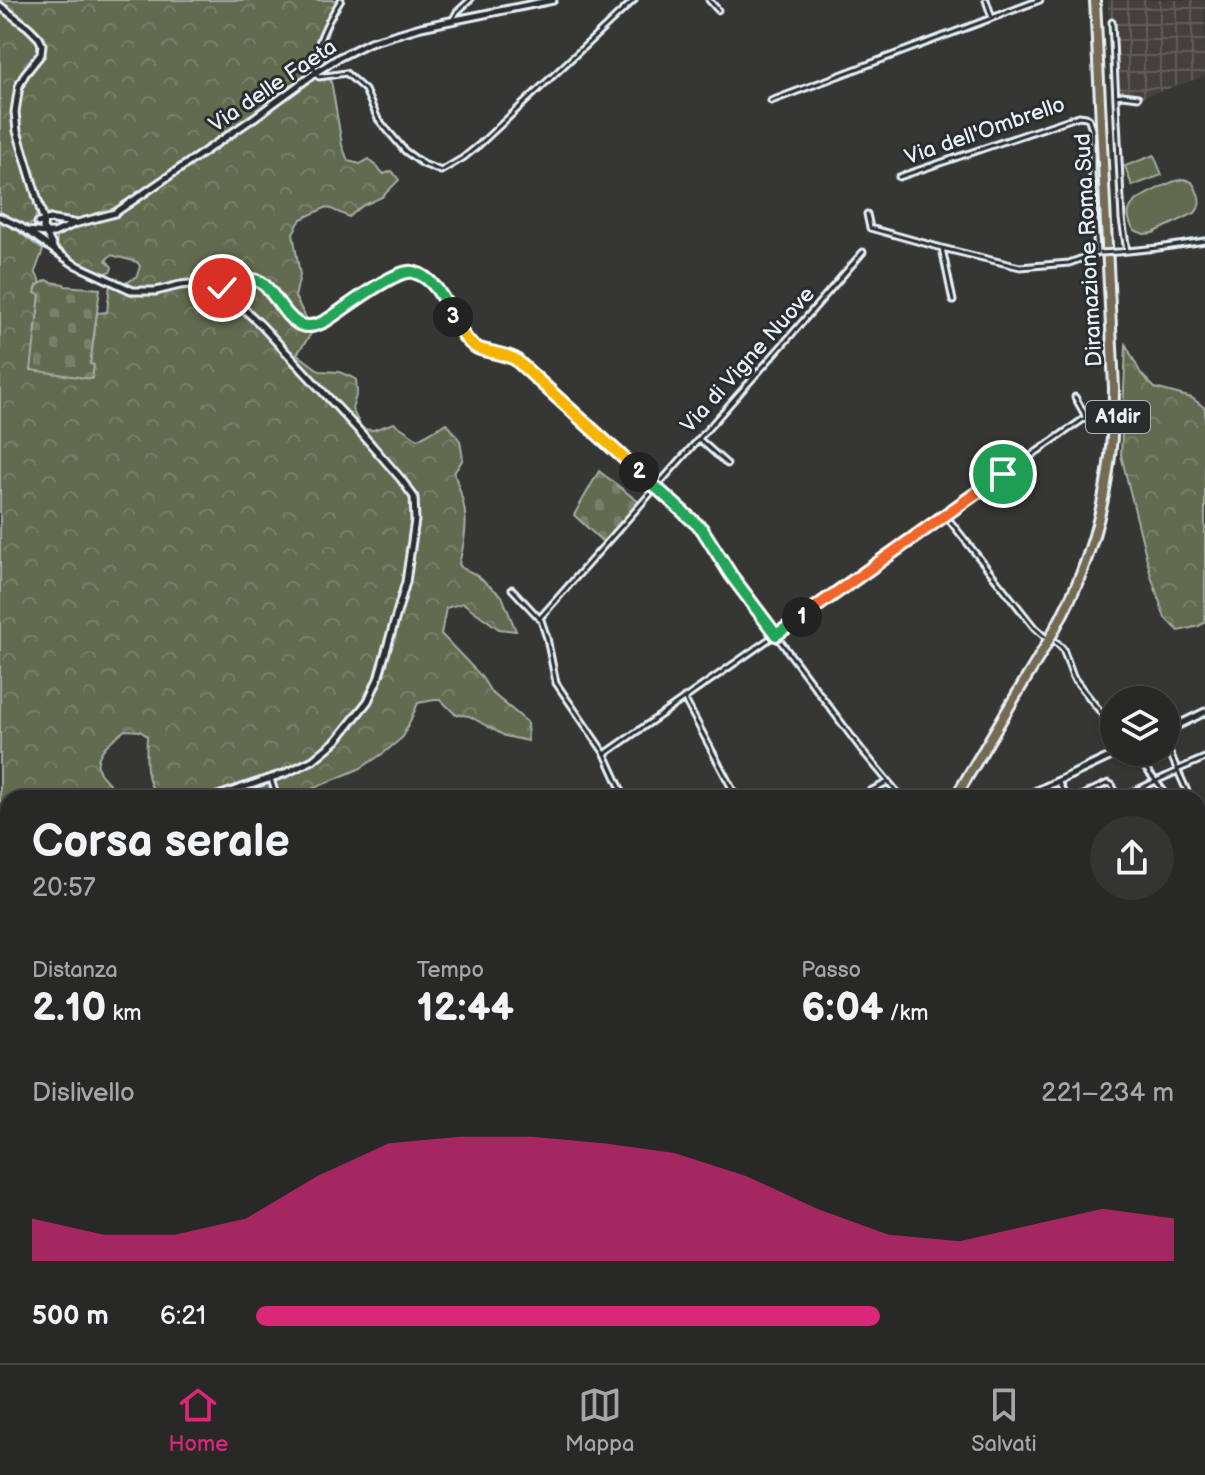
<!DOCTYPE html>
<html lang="it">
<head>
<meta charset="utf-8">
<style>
	body { margin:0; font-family:"Balsamiq Sans",sans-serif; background:#343433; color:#f1f3f6; height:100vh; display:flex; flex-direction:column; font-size:30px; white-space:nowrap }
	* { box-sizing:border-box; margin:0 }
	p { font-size:26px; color:#a5a6a7 }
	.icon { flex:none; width:44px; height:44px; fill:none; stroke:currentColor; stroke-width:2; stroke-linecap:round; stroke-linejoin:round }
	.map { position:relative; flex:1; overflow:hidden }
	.sheet { position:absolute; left:0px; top:790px; width:1206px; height:574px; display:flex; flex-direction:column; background:#282827; border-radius:24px 24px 0 0; box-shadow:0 2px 6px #0004,0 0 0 2px #444 }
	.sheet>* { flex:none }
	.tools { position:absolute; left:1100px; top:686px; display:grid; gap:16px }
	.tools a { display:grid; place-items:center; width:80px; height:80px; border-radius:50%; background:#282827; box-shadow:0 2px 6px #0004,0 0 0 2px #444; font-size:40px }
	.pin { position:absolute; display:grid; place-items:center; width:68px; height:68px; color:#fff; margin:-34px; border:4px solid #fff; border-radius:50%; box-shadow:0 2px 8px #0007 }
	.km { position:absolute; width:40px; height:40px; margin:-20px; border-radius:50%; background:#222; color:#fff; font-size:22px; line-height:40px; text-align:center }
	.round { display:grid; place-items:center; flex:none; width:84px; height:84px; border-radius:42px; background:#343433 }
	.overview { display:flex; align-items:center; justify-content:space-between; height:136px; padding:0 32px }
	h1 { font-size:44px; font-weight:800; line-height:60px }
	.stats { display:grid; grid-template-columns:repeat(3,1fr); gap:12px; height:136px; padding:8px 32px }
	.stats div { display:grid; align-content:center }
	.stats b { font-size:40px; font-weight:800 }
	.stats small { font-size:22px; font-weight:400 }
	.stats p { font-size:22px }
	.chart { height:224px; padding:16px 32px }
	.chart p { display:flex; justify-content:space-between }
	.chart svg { width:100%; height:144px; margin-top:8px; fill:#db2777; opacity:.7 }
	ul { padding:0 32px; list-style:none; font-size:26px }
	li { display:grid; grid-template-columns:128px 96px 1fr; align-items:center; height:60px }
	li i { height:20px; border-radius:10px; background:#db2777 }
	.tabs { display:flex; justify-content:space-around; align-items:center; height:112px; border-top:2px solid #444; background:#282827; font-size:22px; color:#a5a6a7 }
	.tabs a { display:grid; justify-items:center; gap:4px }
	.tabs .selected { color:#db2777 }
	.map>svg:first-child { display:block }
	.industrial { fill:url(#industrial-grid) }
	.grass { fill:#626a50; stroke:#a5aea4; stroke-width:2 }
	.forest { fill:url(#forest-crowns); stroke:#a5aea4; stroke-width:2; fill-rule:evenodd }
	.cemetery { fill:url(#cemetery-stones); stroke:#a5aea4; stroke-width:2 }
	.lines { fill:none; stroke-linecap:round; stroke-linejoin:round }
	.street-casing { stroke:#e8f1f8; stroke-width:9 }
	.secondary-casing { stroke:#e8f1f8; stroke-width:11 }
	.highway-casing { stroke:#e8f1f8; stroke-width:14 }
	.street { stroke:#2a2d2e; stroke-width:3 }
	.secondary { stroke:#2a2d2e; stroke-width:5 }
	.highway { stroke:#746b52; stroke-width:8 }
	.street-bridge-casing { stroke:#e8f1f8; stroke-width:9; stroke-linecap:butt }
	.street-bridge { stroke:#2a2d2e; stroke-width:3 }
	.split-1-casing { stroke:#fff; stroke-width:16 }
	.split-2-casing { stroke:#fff; stroke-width:16 }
	.split-3-casing { stroke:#fff; stroke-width:16 }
	.split-4-casing { stroke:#fff; stroke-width:16 }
	.split-1 { stroke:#f0652b; stroke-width:10 }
	.split-2 { stroke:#22a559; stroke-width:10 }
	.split-3 { stroke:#f5b400; stroke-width:10 }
	.split-4 { stroke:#22a559; stroke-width:10 }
	.labels { text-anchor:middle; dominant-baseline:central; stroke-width:6; stroke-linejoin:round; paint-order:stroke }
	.shield { fill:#2a2d2e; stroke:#afb6bb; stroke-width:2 }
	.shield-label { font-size:20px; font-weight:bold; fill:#e8f1f8 }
	.street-label { font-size:22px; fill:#e8f1f8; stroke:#2a2d2e }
</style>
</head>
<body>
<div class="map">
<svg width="1205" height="1363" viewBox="0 0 1205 1363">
	<defs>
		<pattern id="industrial-grid" width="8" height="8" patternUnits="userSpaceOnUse" patternTransform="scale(2)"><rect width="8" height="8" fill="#44413c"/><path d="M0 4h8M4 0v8" fill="none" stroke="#5f5d59"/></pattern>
		<pattern id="forest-crowns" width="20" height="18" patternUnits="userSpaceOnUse" patternTransform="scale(2)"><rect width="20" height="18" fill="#626a50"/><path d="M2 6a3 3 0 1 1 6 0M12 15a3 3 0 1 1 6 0" fill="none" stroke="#78806a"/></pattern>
		<pattern id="cemetery-stones" width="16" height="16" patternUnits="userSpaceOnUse" patternTransform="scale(2)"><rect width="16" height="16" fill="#626a50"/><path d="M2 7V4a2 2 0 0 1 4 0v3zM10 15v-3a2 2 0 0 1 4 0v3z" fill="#78806a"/></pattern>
	</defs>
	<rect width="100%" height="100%" fill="#363634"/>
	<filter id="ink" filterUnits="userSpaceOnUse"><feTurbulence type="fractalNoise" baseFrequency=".0125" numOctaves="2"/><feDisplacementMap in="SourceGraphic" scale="16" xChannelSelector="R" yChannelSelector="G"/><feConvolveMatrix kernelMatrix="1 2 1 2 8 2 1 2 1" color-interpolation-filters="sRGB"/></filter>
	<g filter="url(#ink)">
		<path class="industrial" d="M1108,0H1205V76L1137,99L1126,96L1112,99L1109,65Z"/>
		<path class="grass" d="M1154,155L1162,175L1132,186L1125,166Z
			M1184,179L1192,182C1198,192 1204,203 1195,213L1153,233L1144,234L1134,230C1118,206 1140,197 1159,188C1167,184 1175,180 1184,179Z"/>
		<path class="forest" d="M0,0H339L322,50L332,86L342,145L348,161L360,164L369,159L384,174L392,171L399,180L382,197L362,206L349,217L327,207L301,219L293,233L300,275L295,297L313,331L297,354L320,371L339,372L356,379L357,392L352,409L362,429L373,430L394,423L418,439L447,423L460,441L463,459L454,473C468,510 469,526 459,564L462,568L475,574L502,596L516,631L499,629L463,603L446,608L441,634L481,676L491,692L527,722L528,741L505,736L469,716L455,714L440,699L418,703L403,737L385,752L361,768L305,792L303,798H248L241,789L212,798H158C144,779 146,758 147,736L140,731L125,730C113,739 90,755 100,773C105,780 116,790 122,798H8V1103L0,1101ZM43,208C51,218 63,219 73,227L58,234L56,244C65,261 83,267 100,275L111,271L112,267L106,260L111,255L137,262L140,266L137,276L128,282H121L124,289L110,284L107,312L97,313L90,364L32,370L40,294L36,293L37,286L41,283L35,272L43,250L20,233L18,228L34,223L37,212Z
			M1126,345L1141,374L1155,388L1192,398L1205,408V622L1199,626L1179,631L1165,618L1151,576L1121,455Z"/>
		<path class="cemetery" d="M47,280L51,282L64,284L65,286L100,289L90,364L94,365L92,379L31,370L40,295L35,293L37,286Z
			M599,471L640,503L604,543L574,515Z"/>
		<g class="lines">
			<g class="street-casing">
				<path id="street" d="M709,0L718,10
					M986,0L992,18
					M452,21L457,12L470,0
					M1112,22L1122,219L1127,251
					M315,73C311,51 329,18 341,0
					M315,74L319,77L346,73L365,90L378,119L405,151L423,164L441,171L463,158L479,145L634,0
					M1116,96L1123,95L1138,97
					M771,101L1040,0
					M899,177L1079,116L1086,117L1089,119L1092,130V174L1097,253
					M867,214L870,228L942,248L1020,267L1069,263L1097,253
					M942,248L953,301
					M1118,252L1158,248L1205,241
					M206,282L226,280
					M222,288L226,280L260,281L266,286L285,312L299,325L306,328L321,324L397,274C441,258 448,329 473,346C485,354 502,352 515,359L702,529L725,566L751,602L861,749L902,798
					M699,439L727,464
					M946,516L1034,627L1045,637
					M512,589L541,620L547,638L556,683L605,754L625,798
					M539,619L785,342L863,252
					M1056,642L1063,649L1073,677L1114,729
					M684,698L737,798
					M1166,744L1190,798
					M1133,752L1169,798
					M605,754L1085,418L1084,413L1075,397
					M1179,769L1205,758
					M271,779L277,798
					M1058,781L1066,798
					M856,798L888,782
					M1076,798L1108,783L1112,785L1118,798
					M1119,798L1178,771
					M1198,816L1205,832
					M1198,833L1205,841
					M1198,854L1205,851
					M1198,895L1205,893
					M1198,922L1205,923
					M1198,981L1205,982
					M1198,1071L1205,1070
					M0,1166L8,1169
					M0,1204L8,1184
					M0,1217L8,1221
					M1204,1283L1205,1286
					M0,1354L8,1351
					M92,1356L94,1363
					M193,1356L195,1363
					M496,1356L512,1363
					M314,1363L333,1356
					M517,1363L527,1356
					M682,1363L691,1356
					M982,1363L992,1356"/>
			</g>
			<g class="secondary-casing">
				<path id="secondary" d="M0,6L28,27L39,38L42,44L41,54L25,74L19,86L15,112L17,131L44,221L38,223
					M0,217L21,227L74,264L133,291H156L180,285L200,283L222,288L261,325L362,434L401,479L414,497L415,520L406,582L378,679L368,701L337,740L313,760L286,773L212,798
					M51,219L44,221L43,228L46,233H54L74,224L115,213L255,117L315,73L338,58L370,42L421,27L553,0
					M54,220L73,223
					M28,231L46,233L53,247
					M1166,731L1205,712
					M1022,798L1120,752
					M0,1249L8,1246
					M1071,1363L1074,1356"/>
			</g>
			<g class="highway-casing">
				<path id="highway" d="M955,798C977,761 999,724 1021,687C1043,651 1065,614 1081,574C1104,515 1114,451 1114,388L1095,0
					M1198,1171L1205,1169
					M1198,1180L1205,1178
					M620,1363L624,1356
					M656,1363L665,1356
					M667,1363L675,1356"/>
			</g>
			<use href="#street" class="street"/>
			<use href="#secondary" class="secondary"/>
			<use href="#highway" class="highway"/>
			<g class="street-bridge-casing">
				<path id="street-bridge" d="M1100,253L1117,252"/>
			</g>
			<use href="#street-bridge" class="street-bridge"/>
		</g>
	</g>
	<g class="lines" filter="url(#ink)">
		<g class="split-1-casing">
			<path id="split-1" d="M802,617L1003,474"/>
		</g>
		<g class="split-2-casing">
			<path id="split-2" d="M639,472L702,529L731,575L776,635L802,617"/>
		</g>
		<g class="split-3-casing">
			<path id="split-3" d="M453,317C461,331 467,346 483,350C494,353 504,354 515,359L639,472"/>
		</g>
		<g class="split-4-casing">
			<path id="split-4" d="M222,288L226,280C235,280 249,278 258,281C264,283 268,289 272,294C288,315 298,337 327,320C343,310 396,268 413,272C434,277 444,300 453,317"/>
		</g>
		<use href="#split-1" class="split-1"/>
		<use href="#split-2" class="split-2"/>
		<use href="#split-3" class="split-3"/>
		<use href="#split-4" class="split-4"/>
	</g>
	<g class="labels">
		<rect class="shield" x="1086" y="401" width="64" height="32" rx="6"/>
		<g class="shield-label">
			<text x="1118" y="417">A1dir</text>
		</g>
		<g class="street-label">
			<text transform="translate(273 86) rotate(-34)">Via delle Faeta</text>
			<text transform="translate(985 131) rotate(-19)">Via dell'Ombrello</text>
			<text transform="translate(1089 250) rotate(-93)">Diramazione Roma Sud</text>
			<text transform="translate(748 360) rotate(-48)">Via di Vigne Nuove</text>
		</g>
	</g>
</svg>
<div class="tools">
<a><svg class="icon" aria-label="layers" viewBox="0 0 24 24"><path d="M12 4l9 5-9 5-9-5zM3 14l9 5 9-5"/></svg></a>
</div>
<div class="pin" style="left:1003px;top:474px;background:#1e9e55"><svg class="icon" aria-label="arrive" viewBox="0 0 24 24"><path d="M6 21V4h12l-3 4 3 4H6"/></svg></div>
<div class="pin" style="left:222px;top:288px;background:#d93025"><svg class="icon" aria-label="check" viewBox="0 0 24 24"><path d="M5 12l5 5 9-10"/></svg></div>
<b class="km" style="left:802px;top:617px">1</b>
<b class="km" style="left:639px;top:472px">2</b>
<b class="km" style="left:453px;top:317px">3</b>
<section class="sheet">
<div class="overview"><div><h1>Corsa serale</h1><p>20:57</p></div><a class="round"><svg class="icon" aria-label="share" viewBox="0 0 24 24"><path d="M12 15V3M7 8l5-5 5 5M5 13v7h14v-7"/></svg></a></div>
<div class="stats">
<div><p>Distanza</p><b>2.10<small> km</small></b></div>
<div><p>Tempo</p><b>12:44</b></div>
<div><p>Passo</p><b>6:04<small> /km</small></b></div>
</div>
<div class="chart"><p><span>Dislivello</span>221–234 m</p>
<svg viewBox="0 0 160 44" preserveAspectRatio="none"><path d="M0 44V31L10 36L20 36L30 31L40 18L50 8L60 6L70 6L80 8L90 11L100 18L110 28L120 36L130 38L140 33L150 28L160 31V44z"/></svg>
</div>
<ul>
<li><b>500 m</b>6:21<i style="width:68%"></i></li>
</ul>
</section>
</div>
<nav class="tabs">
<a class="selected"><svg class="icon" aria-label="home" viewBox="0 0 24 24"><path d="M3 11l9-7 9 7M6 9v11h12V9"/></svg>Home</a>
<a><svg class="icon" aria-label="map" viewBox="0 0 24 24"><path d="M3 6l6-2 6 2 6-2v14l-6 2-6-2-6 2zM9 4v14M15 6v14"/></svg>Mappa</a>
<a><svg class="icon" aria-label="saved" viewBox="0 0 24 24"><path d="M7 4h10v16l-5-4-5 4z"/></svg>Salvati</a>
</nav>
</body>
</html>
